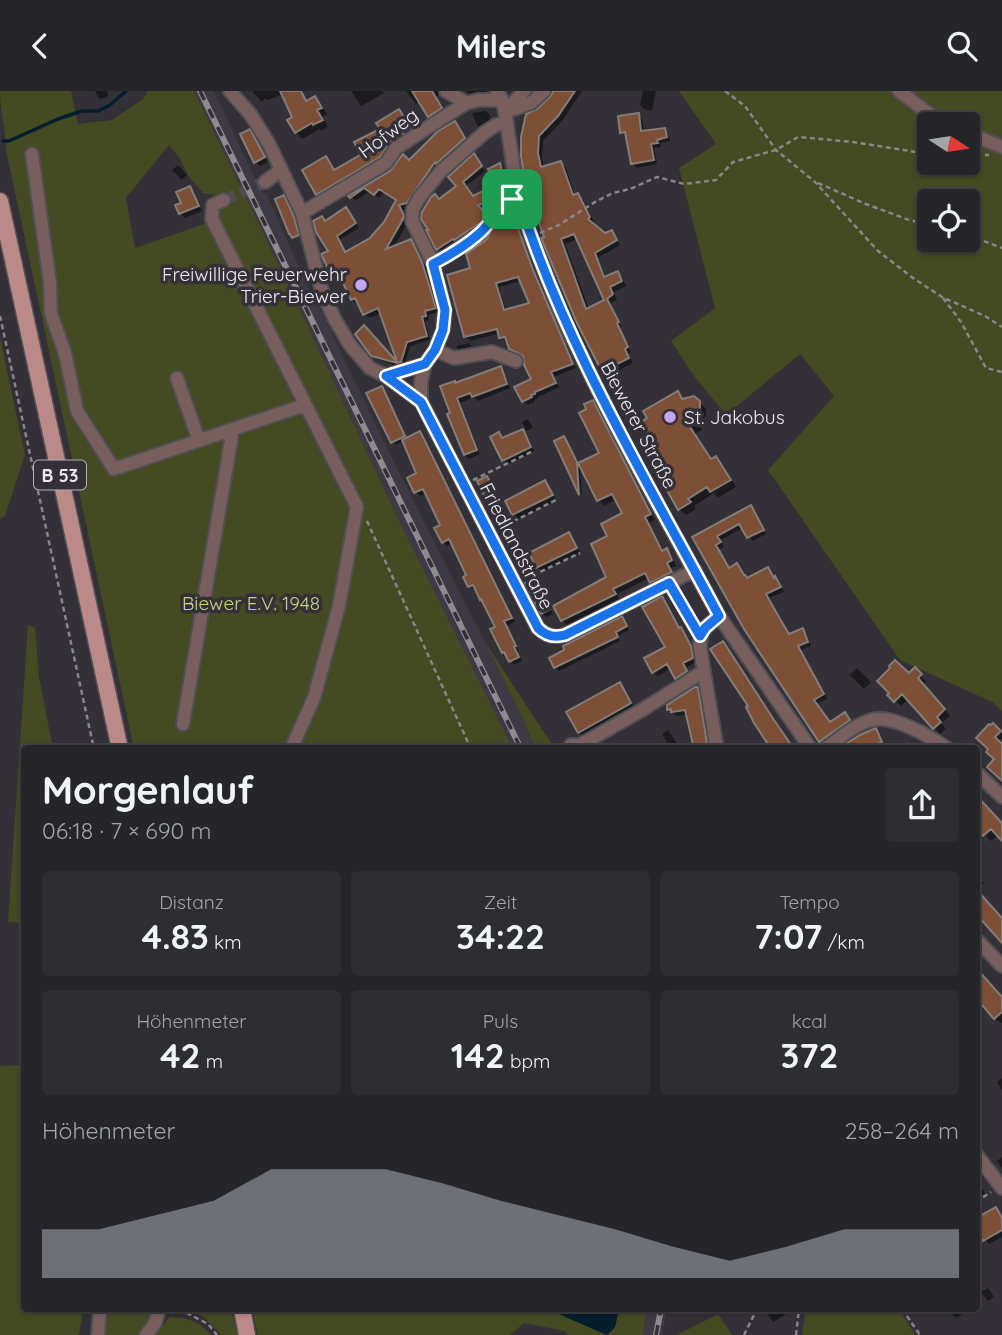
<!DOCTYPE html>
<html lang="de">
<head>
<meta charset="utf-8">
<style>
	body { margin:0; font-family:Quicksand,sans-serif; background:#2e2d31; color:#f1f3f6; height:100vh; display:flex; flex-direction:column; font-size:26px; white-space:nowrap }
	* { box-sizing:border-box; margin:0 }
	p { font-size:23px; color:#a4a5a8 }
	.icon { flex:none; width:38px; height:38px; fill:none; stroke:currentColor; stroke-width:2; stroke-linecap:round; stroke-linejoin:round }
	.map { position:relative; flex:1; overflow:hidden }
	.details { position:absolute; left:21px; top:654px; width:959px; height:567px; display:flex; flex-direction:column; background:#262529; border-radius:7px; box-shadow:0 2px 5px #0004,0 0 0 2px #424246 }
	.details>* { flex:none }
	.needle { width:46px; rotate:102deg }
	.controls { position:absolute; left:917px; top:21px; display:grid; gap:14px }
	.controls a { display:grid; place-items:center; width:63px; height:63px; border-radius:7px; background:#262529; box-shadow:0 2px 5px #0004,0 0 0 2px #424246; font-size:35px }
	.pin { position:absolute; display:grid; place-items:center; width:60px; height:60px; color:#fff; margin:-30px; border-radius:14px; box-shadow:0 4px 10px #0006 }
	.round { display:grid; place-items:center; flex:none; width:74px; height:74px; border-radius:7px; background:#2e2d31 }
	.summary { display:flex; align-items:center; justify-content:space-between; height:119px; padding:0 21px }
	h1 { font-size:38px; font-weight:800; line-height:52px }
	.figures { display:grid; grid-template-columns:repeat(3,1fr); gap:10px; height:119px; padding:7px 21px }
	.figures div { display:grid; align-content:center; border-radius:7px; background:#2e2d31; text-align:center }
	.figures b { font-size:35px; font-weight:800 }
	.figures small { font-size:19px; font-weight:400 }
	.figures p { font-size:19px }
	.chart { height:196px; padding:14px 21px }
	.chart p { display:flex; justify-content:space-between }
	.chart svg { width:100%; height:126px; margin-top:7px; fill:#8c9099; opacity:.7 }
	header { display:flex; justify-content:space-between; align-items:center; height:91px; padding:0 21px; background:#262529; font-size:32px; font-weight:800 }
	.map>svg:first-child { display:block }
	.built { fill:#3e3a45 }
	.green { fill:#444a21; fill-rule:evenodd }
	.water { fill:#051e2e }
	.shadow { fill:#0007; fill-rule:evenodd }
	.lines { fill:none; stroke-linecap:round; stroke-linejoin:round }
	.stream { stroke:#051e2e; stroke-width:3.5 }
	.building { fill:#7d4f36; stroke:#837c78; stroke-width:2; fill-rule:evenodd }
	.minor-tunnel { stroke:#4f4d53; stroke-width:12; stroke-dasharray:12 6; stroke-linecap:butt }
	.minor-casing { stroke:#514f54; stroke-width:16 }
	.major-casing { stroke:#514f54; stroke-width:19 }
	.path { stroke:#87868b; stroke-width:2.5; stroke-dasharray:5 3.5; stroke-linecap:butt }
	.minor { stroke:#785f5e; stroke-width:12 }
	.major { stroke:#bb8988; stroke-width:16 }
	.rail-casing { stroke:#8c8b90; stroke-width:6 }
	.rail { stroke:#333137; stroke-width:3.5; stroke-dasharray:10; stroke-linecap:butt }
	.route-casing { stroke:#fff; stroke-width:14 }
	.route { stroke:#1a73e8; stroke-width:9 }
	.poi-dot { fill:#c5a6f1; stroke:#333137; stroke-width:2.5 }
	.labels { text-anchor:middle; dominant-baseline:central; stroke-width:7; stroke-linejoin:round; paint-order:stroke }
	.shield { fill:#333137; stroke:#b4b3b8; stroke-width:2 }
	.shield-label { font-size:18px; font-weight:bold; fill:#ecebef }
	.street-label { font-size:19px; fill:#ecebef; stroke:#333137 }
	.poi-label { font-size:19px; fill:#ecebef; stroke:#333137; text-anchor:end }
	.park-label { font-size:19px; fill:#c3d283; stroke:#333137 }
</style>
</head>
<body>
<header><svg class="icon" aria-label="back" viewBox="0 0 24 24"><path d="M15 5l-7 7 7 7"/></svg>Milers<svg class="icon" aria-label="search" viewBox="0 0 24 24"><circle cx="10" cy="10" r="6"/><path d="M15 15l6 6"/></svg></header>
<div class="map">
<svg width="1002" height="1244" viewBox="0 0 1002 1244">
	<rect width="100%" height="100%" fill="#333137"/>
	<path class="built" d="M194,0H214L261,100L267,104L317,216L319,215L384,351L517,615L536,658H513L404,440L282,181Z
		M647,1218H667L662,1244H643Z"/>
	<path class="green" d="M0,0H71L78,33L112,29L143,8L148,0H194L282,181L404,440L513,658H134L6,59C6,39 0,20 0,0ZM169,54L180,68L189,86L203,102L220,105L224,114L219,119L218,126L207,132L135,157L126,107Z
		M679,0H1002V620L992,611L900,569L768,379L834,305L800,263L726,324L694,285L671,250L715,217L679,77L716,53ZM929,33H968V72H929ZM929,110H968V149H929Z
		M0,246L25,364L5,425L0,428Z
		M28,534L35,537L39,586L53,658H24V832L8,831Z
		M485,551L555,658H536L517,615Z
		M24,974V1218H83L79,1244H0V975Z
		M106,1218H153L150,1231L141,1244H102Z
		M188,1218H231L238,1244H221L205,1227Z
		M252,1218H547L607,1244L615,1236L619,1218H647L643,1244H569L564,1240L524,1232L510,1244H258Z
		M806,1218H899L915,1244H802Z
		M718,1223L732,1244H677Z
		M170,1226C188,1227 199,1230 211,1244H154Z"/>
	<path class="water" d="M547,1218H619L615,1236L607,1244Z"/>
	<path class="shadow" d="M95,0H107L108,6L99,8Z
		M252,0H291L307,11L315,7L321,13L327,23L323,26L328,36L321,40L320,38L302,48L296,41L295,27L284,3L267,9L265,7L262,11Z
		M351,0H382L384,2L361,15Z
		M406,0H443L436,6L446,22L434,29L420,10L416,13Z
		M466,0H486L488,4L471,5Z
		M554,0H582L562,30L543,50L542,68L544,77L561,72L566,76L575,105L578,104L583,109L594,131L591,133L605,144L612,142L620,154L598,167L606,187L617,182L622,186L626,195L614,201L617,208L610,213L622,236L620,237L631,261L628,263L633,272L608,285L603,280L546,147L528,93L537,20L554,4ZM578,148L606,210L589,218L565,153Z
		M643,0H656L652,20L644,18L640,14Z
		M485,20L490,24L492,33L482,40L478,36L472,22Z
		M402,24L413,42L383,69L321,106L317,103L335,81L362,64L382,38Z
		M638,24L642,28L644,42L664,39L668,43L670,50L660,52L661,56L654,57L657,73L637,77L633,73L626,45L622,41Z
		M458,36L468,52L411,115L402,119L407,130V133L393,157L411,150L415,154L426,177L439,221L428,224L429,229L425,230L430,249L410,255L404,275H400L381,222L369,227L365,223L359,211L356,213L352,208L341,183L336,186L332,181L324,164L330,160L325,131L350,123L359,137L339,149L346,162L371,148L386,132L398,110L384,101L379,107L370,100L355,110L351,105L409,72Z
		M254,45L268,71L260,75L256,71Z
		M478,69L485,80L466,95L474,107L498,94L500,74L504,78L508,93L505,94L510,110L480,119L494,134L513,128L517,132L536,185L576,277L554,286L559,296L538,306V307L534,309L535,311L527,314L523,310L533,289L525,267L515,262L510,257L508,250H505L501,246L500,242L470,250L466,246L472,178L492,141L490,136L481,137L442,162L438,158L440,110L459,95ZM521,190L532,214L506,220L499,196Z
		M178,74L187,84L182,89L172,79Z
		M189,97L194,101L202,120L185,127L181,122Z
		M364,237L398,275L377,268L372,263Z
		M469,252L475,259L462,261L457,257V255Z
		M500,277L504,281L510,297L478,310L474,306L460,312L480,363L469,368L465,364L452,323L456,293Z
		M381,297L385,300L407,348L420,342L424,346L515,531L507,535L519,560L517,561L522,570L514,574L504,561L497,536L477,498L474,499L470,495L468,485L453,452L447,455L443,451V435L427,402L420,405L416,401L409,387L419,383L404,350L396,354L392,351Z
		M678,302L684,309L699,311L706,318V324L699,333L702,339L695,343L712,369L716,367L723,374L736,396L718,407L714,402L694,415L696,418L686,424L679,418L662,366Z
		M593,311L598,316L655,429L649,432L664,461L666,460L672,465L676,475L671,477L676,486L656,496L649,487L617,503L620,509L568,535L562,529L555,516L609,486V446L624,423L617,408L604,415L599,409L581,373L601,363L589,319Z
		M528,328L533,337L526,340L522,331Z
		M522,340L527,344L534,360L508,373L503,368L499,344L504,348Z
		M564,347L580,373L582,404L562,366Z
		M487,387L491,392L504,418L496,422L492,418Z
		M545,391L549,395L556,409L518,428L514,423L507,410Z
		M750,417L755,421L766,443L753,450L744,437L720,449L724,456L719,458L730,478L737,474L747,489L768,478L779,491L784,501L769,507L790,544L802,539L806,543L811,555L801,559L827,608L816,613L830,633L849,628L853,634L825,654L742,531L694,447Z
		M569,443L573,447L580,461L542,481L537,476Z
		M515,446L520,450L528,470L521,473L516,468Z
		M534,489L538,494L553,523L546,526L542,522Z
		M662,507L666,512L680,538L685,543L695,561L696,571L686,577L690,585L681,591L672,577L658,585L653,581L667,556Z
		M622,527L629,539L618,545L620,550L559,580L556,576L551,568Z
		M857,577L871,591L864,598L850,584Z
		M915,579L926,590L923,594L950,625L941,632L946,638L940,643L909,608L901,615L889,604Z
		M620,594L624,598L634,617L583,645L579,641Z
		M697,598L702,603L711,658H696L688,623L677,625L669,618Z
		M993,634L1002,643V647L998,651L1002,656V689L996,668Z
		M668,639L671,643L680,658H671L662,643Z
		M875,639L879,644L885,655L878,658H845Z
		M1002,734V749L998,744L991,750L976,735Z
		M976,784L984,792L976,799Z
		M1002,908V932H1001L995,927Z
		M1002,987V999L997,991Z
		M1002,1066V1077L997,1070Z
		M976,1089L985,1102L976,1108Z
		M995,1118L1002,1127V1146L989,1153L978,1138Z
		M988,1197L994,1206L988,1210L981,1201Z
		M764,1218H786L788,1222L773,1231Z
		M948,1218H971L956,1227Z"/>
	<g class="lines">
		<path class="stream" d="M3,50H9L58,28L82,20H98L110,14L126,0"/>
	</g>
	<path class="building" d="M280,0H301L306,10L315,5L322,17L317,19L323,29L313,34L312,32L295,42L287,29L292,26Z
		M412,0H432L442,17L428,26Z
		M553,0H575L558,25L539,45L538,62L541,76L561,70L573,104L578,102L590,126L588,128L605,142L612,139L617,149L595,162L604,186L618,180L622,190L610,196L613,203L607,208L619,231L617,232L628,256L625,258L629,267L602,281L577,232L541,147L544,146L526,94L521,66V46L526,23L537,18L550,6ZM574,143L604,209L586,218L561,148Z
		M399,18L411,37L391,50L380,66L316,104L302,79L326,65L334,79L360,64L354,51L380,38L376,32Z
		M639,22L641,40L665,37L667,46L657,49L658,52L651,53L654,69L631,73L625,41L620,42L618,25Z
		M455,30L465,47L436,73L435,71L407,112L399,114L404,125L401,129L403,128L386,158L411,148L422,171L436,217L425,220L426,225L422,226L427,245L407,251L401,271L397,272L371,265L355,243L364,234L397,271L378,217L363,224L355,207L351,209L337,179L330,182L321,163L328,160L316,141L313,130L322,125L325,130L346,116L356,132L337,145L345,161L370,147L384,131L396,109L379,98L374,104L364,97L350,107L348,105L390,80L403,63L409,69L438,40Z
		M250,38L265,66L254,72L240,43Z
		M474,62L482,75L463,91L473,105L495,94L488,78L500,72L504,89L502,90L508,106L478,114L494,133L514,126L533,179L573,273L551,281L556,292L535,301V303L531,304L532,306L522,311L514,296L531,288L524,274L523,265L509,258L505,246L499,247L497,238L464,246L447,184L470,177L466,163L487,148L490,141L488,137L484,133L477,134L454,149L453,148L436,159L426,139H428L421,128L422,121L431,106L435,103L439,108L456,95L448,86ZM518,186L529,212L504,219L496,192Z
		M190,95L199,115L179,123L175,114L181,112L176,101Z
		M284,104L294,126L299,144L292,147L290,143H289L275,108Z
		M501,275L507,293L472,306L470,302L457,307L477,359L464,364L447,323L450,322L440,295L455,290V292Z
		M382,295L405,345L391,352L366,302Z
		M678,300L682,308L694,305L700,310V317L693,326L697,332L690,336L711,368L716,365L731,389L710,401L707,396L688,408L691,411L678,419L651,371L660,365L641,331L647,327L643,320Z
		M593,309L651,423L645,426L662,460L667,457L672,469L667,472L672,481L650,492L645,482L613,498L616,503L561,530L553,515L606,486L591,453L607,445L601,433L622,422L612,403L597,410L578,372L599,362L579,322L586,318L584,313Z
		M523,338L531,356L502,370L490,346L499,341L502,347Z
		M420,340L512,527L504,530L516,555L514,556L519,566L509,571L504,561L502,562L490,538L495,536L481,508L480,509L473,494L468,496L463,486L466,484L449,448L442,452L434,437L440,434L423,398L414,402L407,387L416,382L402,349Z
		M564,345L577,371L579,404L554,350Z
		M487,385L501,414L491,419L477,390Z
		M545,389L553,404L512,424L505,410Z
		M751,414L764,439L747,447L739,433L717,445L721,451L716,454L729,477L737,472L744,484H745L747,487L768,476L774,487L775,485L781,496L766,503L780,528L789,543L803,537L808,551L798,555L824,603L814,609L830,631L845,621L850,629L819,651L744,538L692,446Z
		M569,441L577,457L536,477L529,462Z
		M515,444L525,465L515,469L505,448Z
		M534,487L550,518L541,523L525,492Z
		M662,505L679,537L681,536L691,555L693,567L683,572L687,580L675,588L667,573L652,582L644,567L665,556L642,516Z
		M622,525L627,535L616,541L618,546L554,577L549,567L564,559L563,555Z
		M723,550L774,629L794,658H771L754,632L746,616L748,615L710,558Z
		M895,569L909,582L915,576L922,583L918,587L945,618L937,626L941,631L933,638L902,603L894,611L887,604L889,602L877,590L890,577L889,575Z
		M620,591L631,612L578,642L566,621Z
		M695,596H698L708,658H694L685,619L671,621V618L667,619V614Z
		M993,632L1001,640L995,646L1002,653V690L987,676L994,668L986,661L988,658L976,647L989,633L991,634Z
		M876,637L882,651L866,658H843L841,656L860,644Z
		M976,704L1002,732V750L991,738L983,745L976,738Z
		M976,798L1002,827V852L976,823Z
		M976,877L1002,906V921L994,928L976,907Z
		M996,1116L1002,1127V1139L983,1150L976,1138V1127Z"/>
	<g class="lines">
		<path class="minor-tunnel" d="M224,109L265,91"/>
		<g class="minor-casing">
			<path id="minor" d="M230,0L251,24L269,53L297,112L302,122L321,197L334,227L350,254L370,277L386,285L421,311L538,537C546,545 555,547 565,544L695,479
				M446,0L466,12
				M497,0L502,9L505,21L518,106L531,146L566,234L621,346L719,525L811,658
				M899,0L940,31L946,33
				M505,21L531,12L544,0
				M505,21L524,0
				M968,42L1002,56
				M32,63L50,192L51,223L65,262L77,320L114,378L305,314
				M265,91L281,79
				M224,109L213,114L212,128L357,416L339,515L314,607L291,658
				M302,122L386,72L396,57L466,12L478,9H502
				M433,172L447,165L481,141
				M435,259L454,267L492,261L516,270
				M386,285L425,273
				M177,287L199,350
				M421,311V290L425,273L435,259L443,239L445,219L433,172L412,130L413,118L419,107L440,81L484,42L496,34L507,31
				M183,633L233,338
				M571,654H580L642,619L704,580
				M717,658L700,557C700,538 705,537 719,525
				M825,658C838,648 855,633 872,629C892,623 931,646 948,658
				M976,681L1002,706
				M976,848L1002,875
				M976,1063L1002,1097
				M98,1244L100,1218
				M146,1244L155,1232L159,1218"/>
		</g>
		<g class="major-casing">
			<path id="major" d="M0,110L120,658
				M242,1218L247,1244"/>
		</g>
		<path class="path" d="M725,0L745,15L776,59L815,91L878,160L913,187L942,206L985,225L1002,236
			M968,64H989
			M818,92L866,113L909,129L929,133
			M488,133L506,112
			M540,142L559,134L595,111L613,102L630,98L657,86L684,93L716,89L733,71L776,59L798,46L853,51L929,63
			M968,144L1002,157
			M943,207L961,231L986,277L1002,281
			M0,225L94,658
			M473,389L531,361
			M367,430L471,658
			M498,438L556,409
			M525,488L580,462
			M674,501L694,535
			M976,1111L991,1101
			M179,1218L208,1233L217,1244
			M902,1218L920,1244
			M744,1244L756,1220
			M796,1244L799,1218"/>
		<use href="#minor" class="minor"/>
		<use href="#major" class="major"/>
		<g class="rail-casing">
			<path id="rail" d="M200,0L521,658
				M656,1244L661,1218"/>
		</g>
		<use href="#rail" class="rail"/>
	</g>
	<g class="lines">
		<g class="route-casing">
			<path id="route" d="M518,106C565,255 646,388 719,525L705,537L700,545L669,492L565,544C554,547 546,545 538,537L421,311L386,285L425,273L435,259L443,239L445,219L433,173C450,164 467,154 481,141C493,129 502,112 518,106Z"/>
		</g>
		<use href="#route" class="route"/>
	</g>
	<g class="poi-dot">
		<circle cx="361" cy="194" r="7"/>
		<circle cx="670" cy="326" r="7"/>
	</g>
	<g class="labels">
		<rect class="shield" x="34" y="369.5" width="52" height="29" rx="5"/>
		<g class="shield-label">
			<text x="60" y="384">B 53</text>
		</g>
		<g class="street-label">
			<text transform="translate(388 42) rotate(-37)">Hofweg</text>
			<text transform="translate(639 334) rotate(62)">Biewerer Straße</text>
			<text transform="translate(517 455) rotate(63)">Friedlandstraße</text>
		</g>
		<g class="poi-label">
			<text x="347" y="183">Freiwillige Feuerwehr<tspan x="347" dy="22">Trier-Biewer</tspan></text>
			<text x="684" y="326" text-anchor="start">St. Jakobus</text>
		</g>
		<g class="park-label">
			<text x="251" y="512">Biewer E.V. 1948</text>
		</g>
	</g>
</svg>
<div class="controls">
<a><svg class="needle" viewBox="-14 -14 28 28"><path d="M0-13l5 13h-10z" fill="#e53935"/><path d="M0 13l5-13h-10z" fill="#a4a5a8"/></svg></a>
<a><svg class="icon" aria-label="locate" viewBox="0 0 24 24"><circle cx="12" cy="12" r="6"/><path d="M12 2v4M12 18v4M2 12h4M18 12h4"/></svg></a>
</div>
<div class="pin" style="left:512px;top:108px;background:#1e9e55"><svg class="icon" aria-label="arrive" viewBox="0 0 24 24"><path d="M6 21V4h12l-3 4 3 4H6"/></svg></div>
<section class="details">
<div class="summary"><div><h1>Morgenlauf</h1><p>06:18 · 7 × 690 m</p></div><a class="round"><svg class="icon" aria-label="share" viewBox="0 0 24 24"><path d="M12 15V3M7 8l5-5 5 5M5 13v7h14v-7"/></svg></a></div>
<div class="figures">
<div><p>Distanz</p><b>4.83<small> km</small></b></div>
<div><p>Zeit</p><b>34:22</b></div>
<div><p>Tempo</p><b>7:07<small> /km</small></b></div>
</div>
<div class="figures">
<div><p>Höhenmeter</p><b>42<small> m</small></b></div>
<div><p>Puls</p><b>142<small> bpm</small></b></div>
<div><p>kcal</p><b>372</b></div>
</div>
<div class="chart"><p><span>Höhenmeter</span>258–264 m</p>
<svg viewBox="0 0 160 44" preserveAspectRatio="none"><path d="M0 44V27L10 27L20 22L30 17L40 6L50 6L60 6L70 11L80 17L90 22L100 27L110 33L120 38L130 33L140 27L150 27L160 27V44z"/></svg>
</div>
</section>
</div>
</body>
</html>
